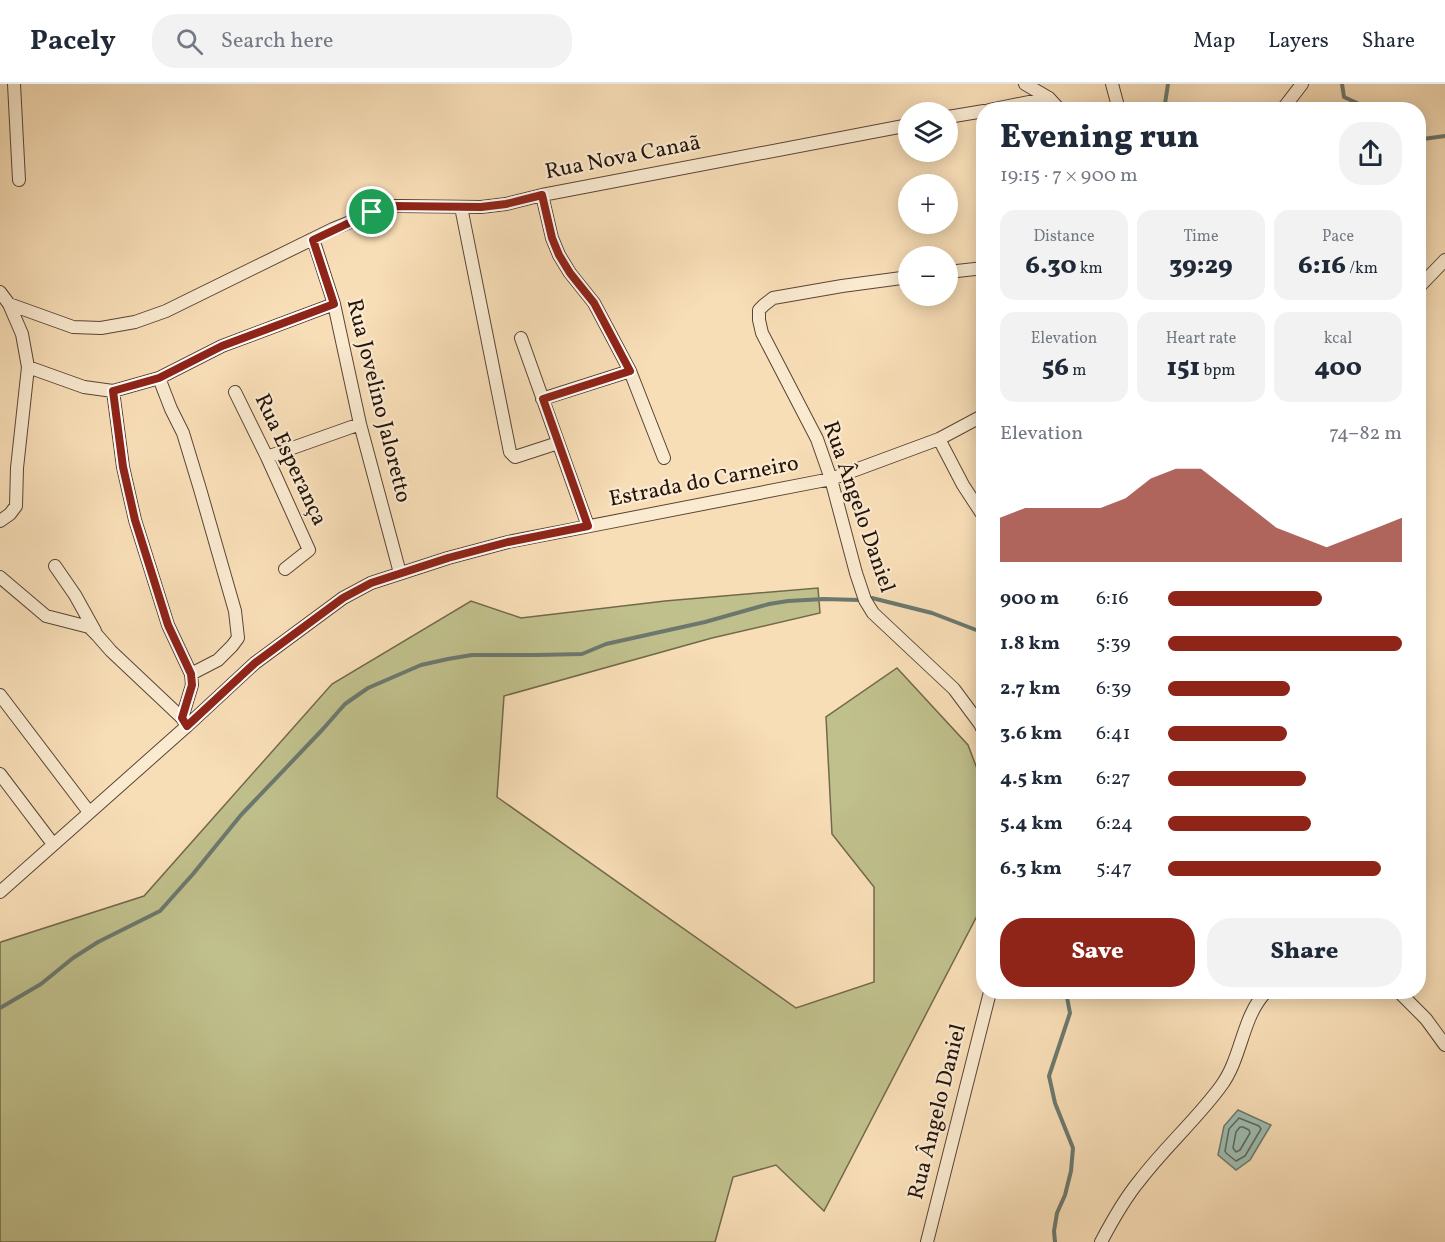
<!DOCTYPE html>
<html lang="en">
<head>
<meta charset="utf-8">
<style>
	body { margin:0; font-family:Vollkorn,serif; background:#f2f2f3; color:#1f2937; height:100vh; display:flex; flex-direction:column; font-size:22px; white-space:nowrap }
	* { box-sizing:border-box; margin:0 }
	p { font-size:20px; color:#747a83 }
	.icon { flex:none; width:33px; height:33px; fill:none; stroke:currentColor; stroke-width:2; stroke-linecap:round; stroke-linejoin:round }
	.map { position:relative; flex:1; overflow:hidden }
	.sheet { position:absolute; left:976px; top:18px; width:450px; height:897px; display:flex; flex-direction:column; background:#fff; border-radius:24px; box-shadow:0 3px 15px #0003 }
	.sheet>* { flex:none }
	.tools { position:absolute; left:898px; top:18px; display:grid; gap:12px }
	.tools a { display:grid; place-items:center; width:60px; height:60px; border-radius:50%; background:#fff; box-shadow:0 3px 15px #0003; font-size:30px }
	.pin { position:absolute; display:grid; place-items:center; width:51px; height:51px; color:#fff; margin:-26px; border:3px solid #fff; border-radius:50%; box-shadow:0 2px 6px #0007 }
	.round { display:grid; place-items:center; flex:none; width:63px; height:63px; border-radius:24px; background:#f2f2f3 }
	.head { display:flex; align-items:center; justify-content:space-between; height:102px; padding:0 24px }
	h1 { font-size:33px; font-weight:800; line-height:45px }
	.figures { display:grid; grid-template-columns:repeat(3,1fr); gap:9px; height:102px; padding:6px 24px }
	.figures div { display:grid; align-content:center; border-radius:15px; background:#f2f2f3; text-align:center }
	.figures b { font-size:26px; font-weight:800 }
	.figures small { font-size:16px; font-weight:400 }
	.figures p { font-size:16px }
	.chart { height:168px; padding:12px 24px }
	.chart p { display:flex; justify-content:space-between }
	.chart svg { width:100%; height:108px; margin-top:6px; fill:#8f2418; opacity:.7 }
	.primary-button { display:flex; gap:12px; margin-top:auto; padding:12px 24px }
	.primary-button a { flex:1; height:69px; border-radius:24px; background:#8f2418; color:#fff; font-size:24px; font-weight:800; line-height:69px; text-align:center }
	.primary-button a+a { background:#f2f2f3; color:#1f2937 }
	ul { padding:0 24px; list-style:none; font-size:20px }
	li { display:grid; grid-template-columns:96px 72px 1fr; align-items:center; height:45px }
	li i { height:15px; border-radius:8px; background:#8f2418 }
	header { display:flex; align-items:center; gap:36px; box-sizing:border-box; height:84px; padding:0 30px; background:#fff; border-bottom:2px solid #e0e1e3 }
	header strong { font-size:28px }
	nav { display:flex; gap:33px; margin-inline-start:auto; font-size:21px }
	.search { width:420px; height:54px; background:#f2f2f3; display:flex; align-items:center; gap:15px; box-sizing:border-box; padding:0 21px; border-radius:24px; color:#747a83; font-size:22px }
	.map>svg:first-child { display:block }
	.green { fill:#c0c08c; stroke:#72694c; stroke-width:1.5 }
	.water { fill:#9dbcb0; stroke:#6c786e; stroke-width:1.5 }
	.lines { fill:none; stroke-linecap:round; stroke-linejoin:round }
	.shore { stroke:#60675e; stroke-width:1.5 }
	.stream { stroke:#6c786e; stroke-width:4 }
	.street-casing { stroke:#584536; stroke-width:14 }
	.street { stroke:#faead0; stroke-width:12 }
	.route-casing { stroke:#fff; stroke-width:12 }
	.route { stroke:#8f2418; stroke-width:8 }
	.labels { text-anchor:middle; dominant-baseline:central; stroke-width:4.5; stroke-linejoin:round; paint-order:stroke }
	.street-label { font-size:22px; fill:#23120b; stroke:#faead0 }
</style>
</head>
<body>
<header>
<strong>Pacely</strong>
<div class="search"><svg class="icon" aria-label="search" viewBox="0 0 24 24"><circle cx="10" cy="10" r="6"/><path d="M15 15l6 6"/></svg>Search here</div>
<nav><a>Map</a><a>Layers</a><a>Share</a></nav>
</header>
<div class="map">
<svg width="1445" height="1158" viewBox="0 0 1445 1158">
	<rect width="100%" height="100%" fill="#f8deb7"/>
	<filter id="stains"><feTurbulence type="fractalNoise" baseFrequency=".00333" numOctaves="4"/><feColorMatrix values="0 0 0 0 .2 0 0 0 0 .09 0 0 0 0 .02 0 0 0 .5 -.17"/></filter>
	<radialGradient id="worn" r=".72"><stop offset=".6" stop-color="#630" stop-opacity="0"/><stop offset="1" stop-color="#630" stop-opacity=".3"/></radialGradient>
	<path class="green" d="M818,504L820,529L712,554L504,612L497,713L796,924L874,898V803L832,750L826,633L897,584L968,661L984,703V803L980,826L824,1127L776,1081L733,1093L715,1158H0V859L1,858L144,812L332,600L471,517L521,534L665,517Z"/>
	<path class="water" d="M1238,1026L1271,1041L1250,1076L1236,1086L1218,1071L1224,1042Z"/>
	<g class="lines">
		<path class="shore" d="M1239,1034L1259,1042L1261,1045L1245,1072L1236,1077L1226,1069L1225,1067L1229,1045Z
			M1243,1043L1249,1046L1250,1049L1240,1066L1236,1068L1233,1064L1236,1048L1240,1043Z"/>
		<path class="stream" d="M1342,0L1344,13L1372,26
			M1164,26L1168,0
			M1419,53L1423,55L1445,52
			M872,514L932,529L984,549
			M0,924L41,900L73,874L98,858L160,827L193,790L241,731L323,645L345,620L368,604L421,581L448,575L472,571H536L582,570L606,560L705,538L769,520L788,517L824,515L859,516
			M1055,1158L1054,1147L1057,1129L1065,1111L1071,1087L1073,1064L1055,1019L1049,992L1070,929L1066,908"/>
		<g class="street-casing">
			<path id="street" d="M14,0L19,96
				M1025,0L1049,14L1060,26
				M1112,0L1119,26
				M989,26L1049,14
				M1282,26L1302,0
				M948,33L984,27
				M542,111L552,154L559,171L570,189L594,219L630,287L664,374
				M461,123L510,368L515,373L558,359
				M313,155L334,220L360,340L400,489
				M948,188L984,184
				M909,193L842,202L773,214L764,221L759,226V236L762,249L817,355L831,395L856,489L865,516L873,529L954,605L980,640L984,648
				M1419,203L1445,176
				M0,208L9,220L22,250L28,283L17,384L16,422L10,430L0,437
				M9,220L73,243L101,244L135,238L166,227L333,145L382,125L391,122H401L481,123L506,120L542,111L909,41
				M521,254L588,442
				M28,283L84,303L113,307L159,294L222,262L334,220
				M159,294L171,325L183,349L200,405L235,527L238,554L232,562L218,576L191,590
				M113,307L123,383L135,436L168,541L191,590L192,601L182,634L187,642
				M235,308L267,373L309,466L285,485
				M542,315L630,287
				M939,355L963,401L984,433
				M267,373L360,340
				M55,482L75,511L95,547
				M0,493L46,532L89,543L97,551L111,567L182,634
				M0,611L89,728
				M0,690L53,760
				M0,808L187,642L255,579L343,514L371,499L448,474L508,458L831,395L939,355L984,331
				M1399,908L1426,935L1445,961
				M927,1158L990,908
				M1101,1158C1112,1137 1125,1114 1140,1096C1165,1063 1197,1035 1221,1002C1242,974 1242,932 1266,908"/>
		</g>
		<use href="#street" class="street"/>
	</g>
	<g class="lines">
		<g class="route-casing">
			<path id="route" d="M542,111L552,154L559,171L570,189L594,219L630,287L543,315L588,442L508,458L448,474L371,499L343,514L255,579L187,642L182,634L192,601L191,590L168,541L135,436L123,383L113,307L159,294L222,262L334,220L313,156L372,128L391,122L481,123L506,120Z"/>
		</g>
		<use href="#route" class="route"/>
	</g>
	<g class="labels">
		<g class="street-label">
			<text transform="translate(623 74) rotate(-11)">Rua Nova Canaã</text>
			<text transform="translate(378 317) rotate(76)">Rua Jovelino Jaloretto</text>
			<text transform="translate(290 376) rotate(65)">Rua Esperança</text>
			<text transform="translate(704 398) rotate(-11)">Estrada do Carneiro</text>
			<text transform="translate(858 423) rotate(71)">Rua Ângelo Daniel</text>
			<text transform="translate(938 1028) rotate(-76)">Rua Ângelo Daniel</text>
		</g>
	</g>
	<rect width="100%" height="100%" filter="url(#stains)"/>
	<rect width="100%" height="100%" fill="url(#worn)"/>
</svg>
<div class="tools">
<a><svg class="icon" aria-label="layers" viewBox="0 0 24 24"><path d="M12 4l9 5-9 5-9-5zM3 14l9 5 9-5"/></svg></a>
<a>+</a>
<a>−</a>
</div>
<div class="pin" style="left:372px;top:128px;background:#1e9e55"><svg class="icon" aria-label="arrive" viewBox="0 0 24 24"><path d="M6 21V4h12l-3 4 3 4H6"/></svg></div>
<section class="sheet">
<div class="head"><div><h1>Evening run</h1><p>19:15 · 7 × 900 m</p></div><a class="round"><svg class="icon" aria-label="share" viewBox="0 0 24 24"><path d="M12 15V3M7 8l5-5 5 5M5 13v7h14v-7"/></svg></a></div>
<div class="figures">
<div><p>Distance</p><b>6.30<small> km</small></b></div>
<div><p>Time</p><b>39:29</b></div>
<div><p>Pace</p><b>6:16<small> /km</small></b></div>
</div>
<div class="figures">
<div><p>Elevation</p><b>56<small> m</small></b></div>
<div><p>Heart rate</p><b>151<small> bpm</small></b></div>
<div><p>kcal</p><b>400</b></div>
</div>
<div class="chart"><p><span>Elevation</span>74–82 m</p>
<svg viewBox="0 0 160 44" preserveAspectRatio="none"><path d="M0 44V26L10 22L20 22L30 22L40 22L50 18L60 10L70 6L80 6L90 14L100 22L110 30L120 34L130 38L140 34L150 30L160 26V44z"/></svg>
</div>
<ul>
<li><b>900 m</b>6:16<i style="width:66%"></i></li>
<li><b>1.8 km</b>5:39<i style="width:100%"></i></li>
<li><b>2.7 km</b>6:39<i style="width:52%"></i></li>
<li><b>3.6 km</b>6:41<i style="width:51%"></i></li>
<li><b>4.5 km</b>6:27<i style="width:59%"></i></li>
<li><b>5.4 km</b>6:24<i style="width:61%"></i></li>
<li><b>6.3 km</b>5:47<i style="width:91%"></i></li>
</ul>
<div class="primary-button"><a>Save</a><a>Share</a></div>
</section>
</div>
</body>
</html>
